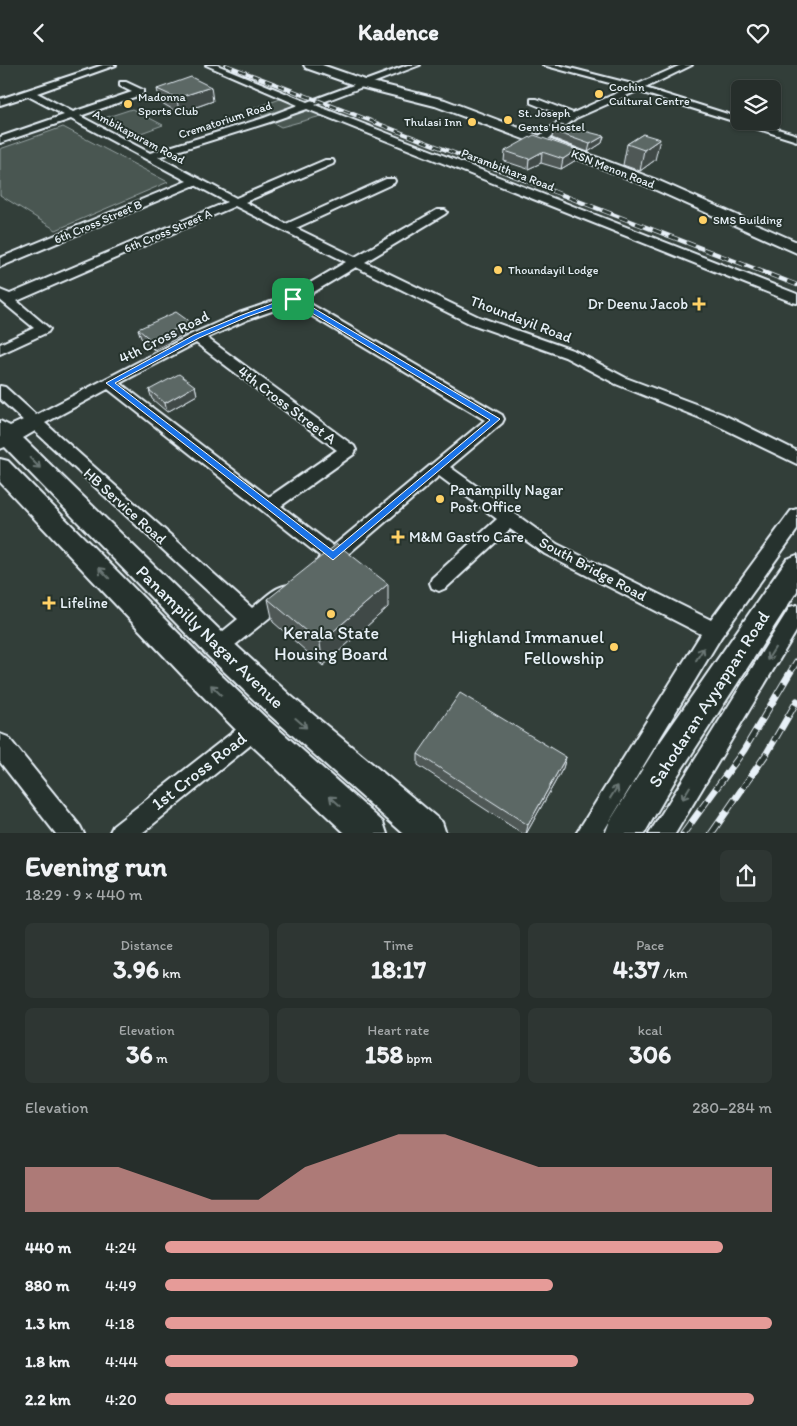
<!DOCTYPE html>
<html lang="en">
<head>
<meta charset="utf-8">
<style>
	body { margin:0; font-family:Itim,sans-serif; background:#2e3633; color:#f1f3f6; height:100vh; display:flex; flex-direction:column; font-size:19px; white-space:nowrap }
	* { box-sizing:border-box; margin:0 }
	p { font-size:16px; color:#a4a8a9 }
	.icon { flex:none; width:28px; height:28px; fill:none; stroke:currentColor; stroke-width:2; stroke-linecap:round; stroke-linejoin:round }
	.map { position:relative; height:768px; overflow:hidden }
	.sheet { display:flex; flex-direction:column; background:#262e2b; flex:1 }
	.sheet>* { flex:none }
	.buttons { position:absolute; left:731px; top:15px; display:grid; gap:10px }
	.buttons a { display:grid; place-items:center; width:50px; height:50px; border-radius:8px; background:#262e2b; box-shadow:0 1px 4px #0004,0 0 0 1px #424a47; font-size:25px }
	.pin { position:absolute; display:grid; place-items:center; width:42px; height:42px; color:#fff; margin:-21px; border-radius:10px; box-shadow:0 2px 8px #0006 }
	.round { display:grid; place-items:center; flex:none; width:52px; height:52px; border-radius:8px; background:#2e3633 }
	.head { display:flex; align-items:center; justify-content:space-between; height:85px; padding:0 25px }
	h1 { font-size:28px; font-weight:800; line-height:38px }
	.stats { display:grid; grid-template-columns:repeat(3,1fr); gap:8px; height:85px; padding:5px 25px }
	.stats div { display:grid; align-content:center; border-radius:8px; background:#2e3633; text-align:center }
	.stats b { font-size:25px; font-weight:800 }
	.stats small { font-size:14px; font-weight:400 }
	.stats p { font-size:14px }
	.chart { height:140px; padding:10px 25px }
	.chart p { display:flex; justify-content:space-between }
	.chart svg { width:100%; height:90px; margin-top:5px; fill:#e69b98; opacity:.7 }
	ul { padding:0 25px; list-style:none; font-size:16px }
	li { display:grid; grid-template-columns:80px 60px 1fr; align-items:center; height:38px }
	li i { height:12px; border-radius:6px; background:#e69b98 }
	header { display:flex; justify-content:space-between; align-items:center; height:65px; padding:0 25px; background:#262e2b; font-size:22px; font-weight:800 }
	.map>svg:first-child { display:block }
	.green { fill:#495651; stroke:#98a4a4 }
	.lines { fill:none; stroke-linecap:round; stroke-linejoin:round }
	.street-casing { stroke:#e8f1f8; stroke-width:4 }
	.secondary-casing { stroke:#e8f1f8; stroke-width:4 }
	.primary-casing { stroke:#e8f1f8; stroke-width:4 }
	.street { fill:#26332d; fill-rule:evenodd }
	.secondary { fill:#26332d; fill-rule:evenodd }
	.primary { fill:#26332d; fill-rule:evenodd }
	.rail-far2-casing { stroke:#e8f1f8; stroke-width:4 }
	.rail-far1-casing { stroke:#e8f1f8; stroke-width:4.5 }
	.rail-casing { stroke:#e8f1f8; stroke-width:7 }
	.rail-far2 { stroke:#26332d; stroke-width:2.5; stroke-dasharray:7; stroke-linecap:butt }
	.rail-far1 { stroke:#26332d; stroke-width:3; stroke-dasharray:9; stroke-linecap:butt }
	.rail { stroke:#26332d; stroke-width:5; stroke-dasharray:14; stroke-linecap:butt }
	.wall { fill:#4f5957; stroke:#e8f1f8 }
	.shaded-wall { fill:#404947; stroke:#e8f1f8 }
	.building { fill:#5c6865; stroke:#e8f1f8 }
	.oneway { stroke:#6a7674 }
	.route { fill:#1a73e8; stroke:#fff; fill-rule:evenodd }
	.poi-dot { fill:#ffd166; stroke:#26332d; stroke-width:2 }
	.labels { text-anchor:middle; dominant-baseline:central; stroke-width:4; stroke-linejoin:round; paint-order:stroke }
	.far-poi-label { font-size:12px; fill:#e8f1f8; stroke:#26332d; text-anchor:start }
	.far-street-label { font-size:12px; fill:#e8f1f8; stroke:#26332d }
	.poi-label { font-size:15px; fill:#e8f1f8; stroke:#26332d; text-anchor:start }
	.street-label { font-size:15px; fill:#e8f1f8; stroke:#26332d }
	.near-poi-label { font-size:18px; fill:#e8f1f8; stroke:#26332d }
	.near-street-label { font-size:18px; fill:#e8f1f8; stroke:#26332d }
</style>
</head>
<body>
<header><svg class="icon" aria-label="back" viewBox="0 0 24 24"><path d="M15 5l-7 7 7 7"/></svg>Kadence<svg class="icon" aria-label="heart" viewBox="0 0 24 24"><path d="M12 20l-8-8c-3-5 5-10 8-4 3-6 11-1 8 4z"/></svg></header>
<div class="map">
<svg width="797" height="769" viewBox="0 0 797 769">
	<rect width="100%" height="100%" fill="#323e39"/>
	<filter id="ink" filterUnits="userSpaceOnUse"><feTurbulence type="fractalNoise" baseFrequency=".02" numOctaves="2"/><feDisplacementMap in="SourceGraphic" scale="10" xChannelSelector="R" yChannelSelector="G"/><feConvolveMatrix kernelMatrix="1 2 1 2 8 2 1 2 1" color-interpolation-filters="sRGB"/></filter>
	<g filter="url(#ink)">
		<path class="green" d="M283,33L294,37V40L263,51L252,44Z
			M307,43L325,50L281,62L272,57Z
			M132,44L163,60L130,72L98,55Z
			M63,62L168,117L56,165L0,130V84Z"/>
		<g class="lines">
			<g class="street-casing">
				<path id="street" d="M103,0H116L37,28L73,47L132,27L120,21V17H126L143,25V29L80,51L150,88L264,53L298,40L206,0H217L307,37L408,0H420L315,40L797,229V238L792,237L307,44L270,57L158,92L236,133L325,95H333L334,97L333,99L245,137L286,159L386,114H394L395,116L394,118L296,163L355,192L437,145H445L447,147L445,149L365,197L479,252L575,286L626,313L722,349L797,386V399L710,357L616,319L565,292L469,258L356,202L302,234L502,350L504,354L502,358L450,402L557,479L711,555L791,446L797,444V465L721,572L602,769H576L701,569L545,489L510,464L446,523L439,526L432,523L430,518L432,513L497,454L439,411L333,502L326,504L319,502L317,497L320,491L108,324L45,358L252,543C264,534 279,516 294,521L297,527L294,533L225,588L218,591L211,588L208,582L211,576L238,554L0,334V321L5,322L36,350L192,269L239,248L288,231L346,197L235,141L17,236L50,264L48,267L0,289V279L34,263L0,235V225L10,229L227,137L195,120L0,202V193L187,116L71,54L0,78V72L64,50L28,31L0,40V34ZM292,239L485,355L333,481L281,441L354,389L356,385L354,381L207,273L249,254ZM196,278L337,385L269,432L120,318Z
					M543,0H558L636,20L681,0H692L645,23L740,53V56H752L797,70V76L637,26L576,53L543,78H535V74L566,52L531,38V34H537L573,48L628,23Z
					M797,540V565L675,769H649L790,542Z
					M255,653L263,656L266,663L263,670L141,769H109L113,761L247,656Z
					M0,669L8,672L80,761L84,769H56L0,697Z"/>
			</g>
			<g class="secondary-casing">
				<path id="secondary" d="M304,0H322L368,16L445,35L657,115L797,177V188L647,121L591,99L435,41L360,22L306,3Z
					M34,350L42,352L45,357L42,362L23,373L228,573L291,631L442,757L446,769H404L271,651L208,591L5,382L0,384V356L10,361Z
					M0,394L8,396L202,592L266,653L383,757L387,769H346L244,673L182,610L0,417Z"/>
			</g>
			<g class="primary-casing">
				<path id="primary" d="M797,490V526L678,710L644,769H605L610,756L654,686L787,494Z"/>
			</g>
			<use href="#street" class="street"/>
			<use href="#secondary" class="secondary"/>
			<use href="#primary" class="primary"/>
			<g class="rail-far2-casing">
				<path id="rail-far2" d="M226,0L555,127"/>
			</g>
			<g class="rail-far1-casing">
				<path id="rail-far1" d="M552,126L797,220"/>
			</g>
			<g class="rail-casing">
				<path id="rail" d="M683,769L744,685L797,596
					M711,769L767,688L797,636"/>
			</g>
			<use href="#rail-far2" class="rail-far2"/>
			<use href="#rail-far1" class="rail-far1"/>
			<use href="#rail" class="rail"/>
		</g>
		<path class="wall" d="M157,24L213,36L179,48L160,37Z
			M553,66L604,71L602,78L588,87L552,73Z
			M643,69L655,95L640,106L623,100L627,79Z
			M577,85L576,95L561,104L541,98L528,104L504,96L505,86Z
			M190,257L191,266L154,285L141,273L138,264Z
			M195,321L197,330L167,347L152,334L149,325Z
			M268,534L388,542L323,601L273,557Z
			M418,689L566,692L563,703L526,769H523L418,700Z"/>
		<path class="shaded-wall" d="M211,22L213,36L179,48L177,33Z
			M604,71L602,78L588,87L590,79Z
			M660,74L655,95L640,106L644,85Z
			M577,85L576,95L561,104L563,94Z
			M542,87L541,98L528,104L529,94Z
			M190,257L191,266L154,285L152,276Z
			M195,321L197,330L167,347L165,338Z
			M388,519V542L323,601L320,578Z
			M566,692L563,703L526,769L528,760Z"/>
		<path class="building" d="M191,12L211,22L177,33L157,24Z
			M561,60L604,71L590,79L553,66Z
			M643,69L660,74L644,85L627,79Z
			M534,70L577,85L563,94L542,87L529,94L505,86Z
			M176,247L190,257L152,276L138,264Z
			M179,309L195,321L165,338L149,325Z
			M337,479L388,519L320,578L268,534Z
			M460,628L566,692L528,760L418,689Z"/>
		<defs><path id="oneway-shaft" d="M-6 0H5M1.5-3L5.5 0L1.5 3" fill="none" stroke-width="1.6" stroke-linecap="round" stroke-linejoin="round" transform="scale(1.25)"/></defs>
		<g class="oneway">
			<use href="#oneway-shaft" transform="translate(35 398) rotate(45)"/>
			<use href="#oneway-shaft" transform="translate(104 508) rotate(-134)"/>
			<use href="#oneway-shaft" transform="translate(700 589) rotate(-58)"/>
			<use href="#oneway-shaft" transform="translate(771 589) rotate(122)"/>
			<use href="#oneway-shaft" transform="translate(216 625) rotate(-135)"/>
			<use href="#oneway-shaft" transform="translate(301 658) rotate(41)"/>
			<use href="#oneway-shaft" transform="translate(614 727) rotate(-58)"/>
			<use href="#oneway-shaft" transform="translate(686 728) rotate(121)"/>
			<use href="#oneway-shaft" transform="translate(335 736) rotate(-138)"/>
		</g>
	</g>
	<path class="route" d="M290,232H295L500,354L333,495L106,318L194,270L242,250ZM292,236L490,355L333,486L115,318L199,273L247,252Z"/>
	<g class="poi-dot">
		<circle cx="599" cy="29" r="5"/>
		<circle cx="128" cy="39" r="5"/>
		<circle cx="508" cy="55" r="5"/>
		<circle cx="472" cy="57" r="5"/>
		<circle cx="703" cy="155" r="5"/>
		<circle cx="498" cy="205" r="5"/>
		<path d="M696.5 231.5h5v5h5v5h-5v5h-5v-5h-5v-5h5z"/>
		<circle cx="440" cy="434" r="5"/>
		<path d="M395.5 464.5h5v5h5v5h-5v5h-5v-5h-5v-5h5z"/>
		<path d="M46.5 530.5h5v5h5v5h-5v5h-5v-5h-5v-5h5z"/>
		<circle cx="331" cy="549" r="5"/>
		<circle cx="614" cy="582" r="5"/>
	</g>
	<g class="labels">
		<g class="far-poi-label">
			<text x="609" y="22">Cochin<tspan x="609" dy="14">Cultural Centre</tspan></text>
			<text x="138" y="32">Madonna<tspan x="138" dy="14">Sports Club</tspan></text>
			<text x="518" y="48">St. Joseph<tspan x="518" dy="14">Gents Hostel</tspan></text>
			<text x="462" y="57" text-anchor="end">Thulasi Inn</text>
			<text x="713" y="155">SMS Building</text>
			<text x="508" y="205">Thoundayil Lodge</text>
		</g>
		<g class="far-street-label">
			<text transform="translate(225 55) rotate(-18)">Crematorium Road</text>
			<text transform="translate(139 72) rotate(28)">Ambikapuram Road</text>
			<text transform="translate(613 104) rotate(21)">KSN Menon Road</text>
			<text transform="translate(508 105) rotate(21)">Parambithara Road</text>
			<text transform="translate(98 157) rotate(-23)">6th Cross Street B</text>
			<text transform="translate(168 166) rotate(-23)">6th Cross Street A</text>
		</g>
		<g class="poi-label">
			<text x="688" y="239" text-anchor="end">Dr Deenu Jacob</text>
			<text x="450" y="425">Panampilly Nagar<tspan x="450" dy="17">Post Office</tspan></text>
			<text x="409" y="472">M&amp;M Gastro Care</text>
			<text x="60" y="538">Lifeline</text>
		</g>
		<g class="street-label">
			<text transform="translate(521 254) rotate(21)">Thoundayil Road</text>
			<text transform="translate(164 272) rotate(-27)">4th Cross Road</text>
			<text transform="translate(287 340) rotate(37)">4th Cross Street A</text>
			<text transform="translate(125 441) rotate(42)">HB Service Road</text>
			<text transform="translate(593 504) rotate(28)">South Bridge Road</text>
		</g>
		<g class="near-poi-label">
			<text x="331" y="568">Kerala State<tspan x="331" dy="21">Housing Board</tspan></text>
			<text x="604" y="572" text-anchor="end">Highland Immanuel<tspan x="604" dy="21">Fellowship</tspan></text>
		</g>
		<g class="near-street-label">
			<text transform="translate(210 572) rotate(44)">Panampilly Nagar Avenue</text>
			<text transform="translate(709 634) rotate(-57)">Sahodaran Ayyappan Road</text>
			<text transform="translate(199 706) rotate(-38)">1st Cross Road</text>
		</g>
	</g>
</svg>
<div class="buttons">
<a><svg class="icon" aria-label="layers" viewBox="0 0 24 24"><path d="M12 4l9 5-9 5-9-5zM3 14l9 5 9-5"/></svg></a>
</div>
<div class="pin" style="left:293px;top:234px;background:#1e9e55"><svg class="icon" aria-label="arrive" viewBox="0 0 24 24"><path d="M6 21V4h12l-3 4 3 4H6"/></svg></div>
</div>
<section class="sheet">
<div class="head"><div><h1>Evening run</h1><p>18:29 · 9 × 440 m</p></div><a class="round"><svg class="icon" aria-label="share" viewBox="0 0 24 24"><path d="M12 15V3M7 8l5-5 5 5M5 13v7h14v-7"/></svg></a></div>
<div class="stats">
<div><p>Distance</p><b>3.96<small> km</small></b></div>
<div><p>Time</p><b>18:17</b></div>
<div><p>Pace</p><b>4:37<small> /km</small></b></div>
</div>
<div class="stats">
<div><p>Elevation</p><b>36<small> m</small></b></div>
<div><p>Heart rate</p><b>158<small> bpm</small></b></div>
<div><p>kcal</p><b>306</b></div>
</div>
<div class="chart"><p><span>Elevation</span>280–284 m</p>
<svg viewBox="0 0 160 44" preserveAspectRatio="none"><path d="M0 44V22L10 22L20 22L30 30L40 38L50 38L60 22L70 14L80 6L90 6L100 14L110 22L120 22L130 22L140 22L150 22L160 22V44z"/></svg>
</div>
<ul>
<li><b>440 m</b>4:24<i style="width:92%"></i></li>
<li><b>880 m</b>4:49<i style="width:64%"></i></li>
<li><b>1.3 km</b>4:18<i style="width:100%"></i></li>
<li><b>1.8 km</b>4:44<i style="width:68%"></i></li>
<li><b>2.2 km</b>4:20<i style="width:97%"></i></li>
</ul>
</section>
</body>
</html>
